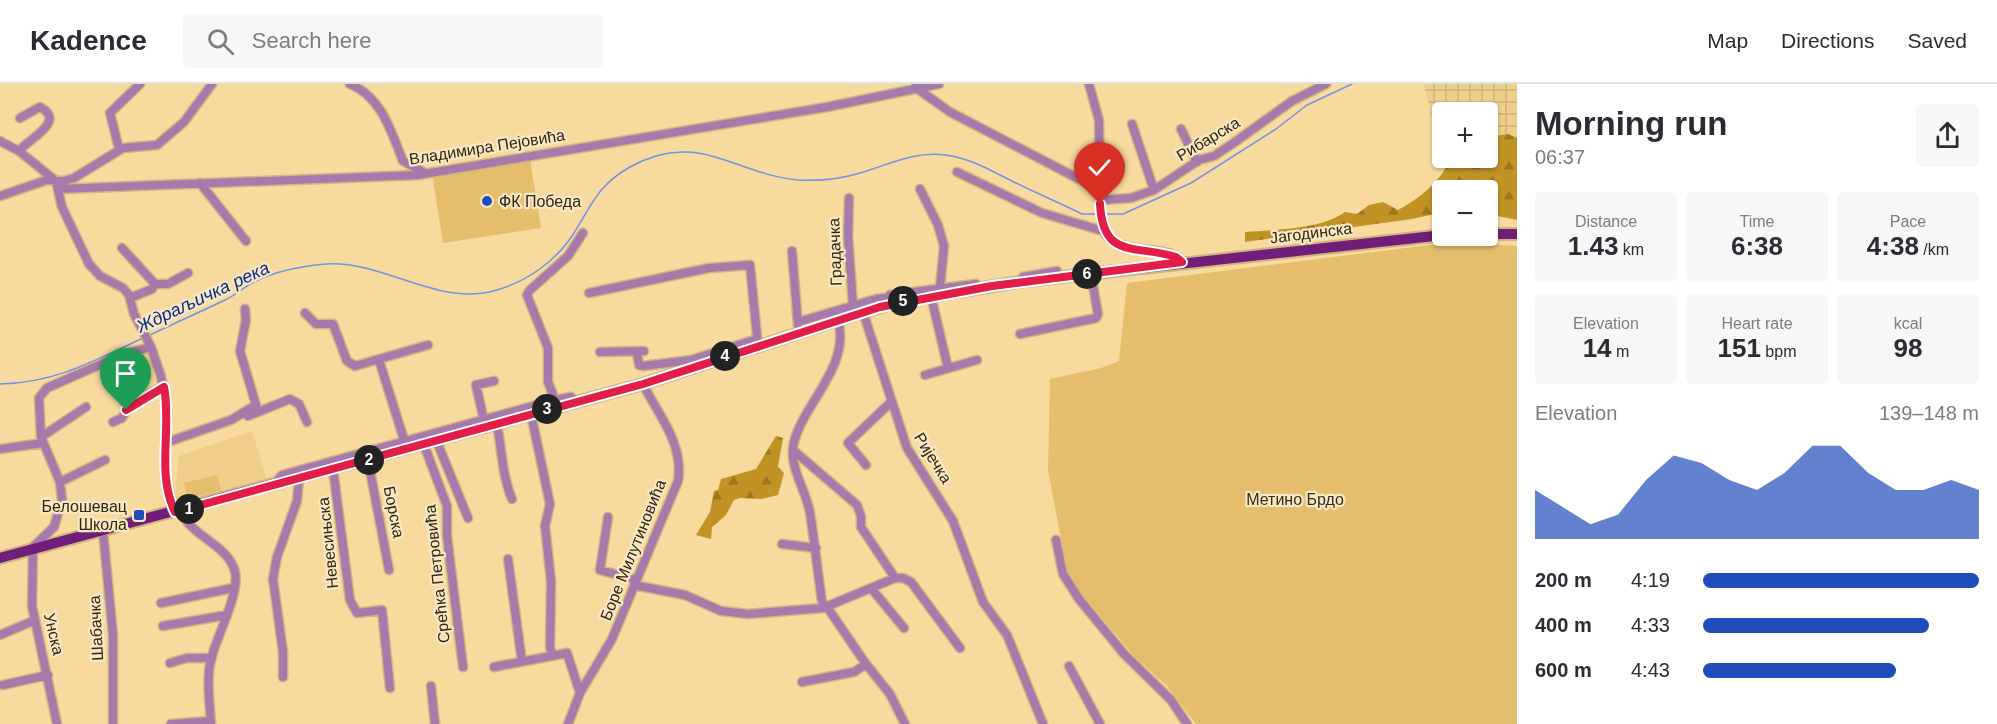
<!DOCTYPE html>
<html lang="en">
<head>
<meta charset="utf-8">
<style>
	body { margin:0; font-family:Arial,sans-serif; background:#f7f7f7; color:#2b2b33; height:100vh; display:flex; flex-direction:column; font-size:22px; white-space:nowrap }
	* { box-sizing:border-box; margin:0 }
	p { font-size:20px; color:#7c7c81 }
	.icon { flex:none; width:33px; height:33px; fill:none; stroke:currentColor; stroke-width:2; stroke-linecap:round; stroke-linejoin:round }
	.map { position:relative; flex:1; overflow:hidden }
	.panel { display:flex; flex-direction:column; background:#fff; width:480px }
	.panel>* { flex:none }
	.tools { position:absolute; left:1432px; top:18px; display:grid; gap:12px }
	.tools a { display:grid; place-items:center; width:66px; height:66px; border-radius:6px; background:#fff; box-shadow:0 2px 4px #0004; font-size:30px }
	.pin { position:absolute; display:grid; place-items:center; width:51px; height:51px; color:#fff; margin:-62px -26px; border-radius:50% 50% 50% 0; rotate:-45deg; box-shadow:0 0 6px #0007 }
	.pin .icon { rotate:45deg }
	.km { position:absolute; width:30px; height:30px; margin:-15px; border-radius:50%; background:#222; color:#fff; font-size:16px; line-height:30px; text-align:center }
	.round { display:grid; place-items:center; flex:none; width:63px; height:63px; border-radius:6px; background:#f7f7f7 }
	.headline { display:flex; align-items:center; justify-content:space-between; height:102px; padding:0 18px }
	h1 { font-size:33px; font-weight:600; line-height:45px }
	.stats { display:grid; grid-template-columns:repeat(3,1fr); gap:9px; height:102px; padding:6px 18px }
	.stats div { display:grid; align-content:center; border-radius:6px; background:#f7f7f7; text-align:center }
	.stats b { font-size:26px; font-weight:600 }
	.stats small { font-size:16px; font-weight:400 }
	.stats p { font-size:16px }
	.chart { height:168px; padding:12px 18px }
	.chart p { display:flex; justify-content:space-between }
	.chart svg { width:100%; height:108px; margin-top:6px; fill:#204dbb; opacity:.7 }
	ul { padding:0 18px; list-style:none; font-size:20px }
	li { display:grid; grid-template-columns:96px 72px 1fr; align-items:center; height:45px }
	li i { height:15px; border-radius:8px; background:#204dbb }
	header { display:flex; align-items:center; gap:36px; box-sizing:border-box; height:84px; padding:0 30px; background:#fff; border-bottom:2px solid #e1e1e2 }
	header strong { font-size:28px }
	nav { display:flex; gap:33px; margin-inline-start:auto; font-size:21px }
	.search { width:420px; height:54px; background:#f7f7f7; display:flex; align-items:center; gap:15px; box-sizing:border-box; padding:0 21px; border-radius:6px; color:#7c7c81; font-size:22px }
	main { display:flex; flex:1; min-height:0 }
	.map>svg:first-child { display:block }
	.built { fill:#efce8b }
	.industrial { fill:url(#industrial-grid); fill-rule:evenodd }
	.forest { fill:url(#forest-firs) }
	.park { fill:#e4bd6d }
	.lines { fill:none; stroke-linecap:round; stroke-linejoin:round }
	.stream { stroke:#6c94e6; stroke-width:1.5 }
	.minor-casing { stroke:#d0b581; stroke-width:11 }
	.major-casing { stroke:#d0b581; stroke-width:14 }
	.minor { stroke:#a67aaa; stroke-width:8 }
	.major { stroke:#711d7a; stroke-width:10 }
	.route-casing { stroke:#fff; stroke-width:12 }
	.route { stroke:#e11d48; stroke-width:8 }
	.poi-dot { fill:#204dbb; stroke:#fae8c5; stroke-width:2 }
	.labels { text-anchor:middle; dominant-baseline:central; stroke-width:4.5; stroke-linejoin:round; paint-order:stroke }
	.street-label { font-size:16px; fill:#30250d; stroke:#fae8c5 }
	.poi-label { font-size:16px; fill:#30250d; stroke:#fae8c5; text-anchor:start }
	.park-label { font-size:16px; fill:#342b1a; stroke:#fae8c5 }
	.water-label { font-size:18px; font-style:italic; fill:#072a88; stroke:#fae8c5 }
</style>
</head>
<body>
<header>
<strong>Kadence</strong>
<div class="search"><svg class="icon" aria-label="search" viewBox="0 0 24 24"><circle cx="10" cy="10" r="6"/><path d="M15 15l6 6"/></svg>Search here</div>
<nav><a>Map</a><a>Directions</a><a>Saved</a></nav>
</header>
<main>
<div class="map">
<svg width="1517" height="640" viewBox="0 0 1517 640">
	<defs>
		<pattern id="industrial-grid" width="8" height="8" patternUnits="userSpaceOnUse" patternTransform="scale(1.5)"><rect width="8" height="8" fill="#efce8b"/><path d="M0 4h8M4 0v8" fill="none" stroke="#cdb177"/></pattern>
		<pattern id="forest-firs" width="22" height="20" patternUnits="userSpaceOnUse" patternTransform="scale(1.5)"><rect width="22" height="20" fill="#c19325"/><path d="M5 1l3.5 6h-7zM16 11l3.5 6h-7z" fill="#9d781e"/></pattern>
	</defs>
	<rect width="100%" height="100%" fill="#f8d99e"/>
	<path class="built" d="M252,347L267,396L183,421L178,419L175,413L179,372Z"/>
	<path class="industrial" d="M1424,0H1517V81L1445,88ZM1443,28H1488V74H1443Z"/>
	<path class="forest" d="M1508,50L1517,54V136L1488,130V106H1443V128L1412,135L1245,158V148C1275,146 1322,145 1345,128L1357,130L1369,121L1383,118L1398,126C1422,113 1439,98 1452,74H1488V53Z
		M776,352L783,354L778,383L784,389L778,411L762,415L740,414L734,416L726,431L712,443L711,455L696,451L710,428L714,407L718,406L721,395L756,385Z"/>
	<path class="park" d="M530,75L541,144L443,159L432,89Z
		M1453,158L1517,162V640H1196L1167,602L1135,573L1074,501L1066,482L1048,386L1050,295L1101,284L1119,277L1127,199Z
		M217,391L221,406L188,415L184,399Z"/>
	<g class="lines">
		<path class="stream" d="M1104,130H1123L1191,99L1276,45L1307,21L1352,0
			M150,251C175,239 200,228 225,216C236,211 245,202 256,197C276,187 303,182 326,180C384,176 439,224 497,206C528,197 557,176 574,149C592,120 598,101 630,83C697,45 734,90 798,96C817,97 841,95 860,89C888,81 914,67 945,71C971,74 993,88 1016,99C1038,110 1060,119 1082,130H1096
			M0,300C55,299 94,277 143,254"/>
		<g class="minor-casing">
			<path id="minor" d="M350,0C382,13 391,48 403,77L425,89
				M1089,0L1099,36L1100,120L1103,147C1121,175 1169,158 1182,178
				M915,3L950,28L1100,106
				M1132,40L1154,106
				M1181,45L1197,78
				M0,57L19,67L56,97L62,123L89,180L100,192L123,204L129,211L134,230L151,263L161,292L167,327L165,393L175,428
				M119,65L110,29L140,0
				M19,67C28,55 67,38 40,23L20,34
				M957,88L1042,129L1103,147
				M200,99L246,157
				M59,105L418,91L827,23L939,0
				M920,105L938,141L944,162L940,204
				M0,112L47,96L64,97L74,94L123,64L157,61L184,38L212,0
				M849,114L848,152L853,221
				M1100,116L1131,114L1154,106L1199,76L1214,72L1235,58L1292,17L1326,0
				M122,164L155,200H168L188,189
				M792,167L798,241
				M1023,193L1057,187
				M589,209L709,184L750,181L758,262
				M890,211L976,200
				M931,212L948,284
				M130,214L152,205L155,200
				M863,228L907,364L953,437L983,518L1007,551L1043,640
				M305,229L316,240H333L347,277L355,282L428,261
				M798,238L876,215L894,213
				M1020,250L1096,234L1098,230L1091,190
				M600,268L644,267
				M637,268L639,281L643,282L691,276L757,255
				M379,276L406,362
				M925,291L977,276
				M555,316L548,298V264L527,211L530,206L568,172L583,149
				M531,330L550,420L545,442L551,497L550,563L552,571
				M248,332L290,315L299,320L307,338
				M113,338L122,334C129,319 149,310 163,303
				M485,341L476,301L494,297
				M497,341C502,366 502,391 512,415
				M41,353L86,323
				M437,358L468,434
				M165,359L231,336L256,321L240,267L246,236L245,225
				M424,361L447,422V452L463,583
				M0,365L43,359
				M793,366L857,421L861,432V443L895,494
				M368,376L389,486
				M866,381L848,359L891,318
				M333,385L350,516L357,529L382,526L390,604
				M60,398L105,376
				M274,401L282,391L555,316L571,313L577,317
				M181,427C191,453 228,460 235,488C240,510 216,553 211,576C206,596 210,620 211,640
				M608,433L600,486L636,496
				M103,447L113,551V640
				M1056,456L1063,490L1079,515L1124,570L1171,616L1187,640
				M782,460L816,464
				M508,475L522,578
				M634,501L685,511L721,527L748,530L823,524L895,494H903L911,498L960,564
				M871,504L904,544
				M161,519L233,504
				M823,524C818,492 815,460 810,429C806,405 788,383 794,358C804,319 851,282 838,236
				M163,542L227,531
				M0,551L35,536
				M170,579L187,574H212
				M866,580L890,610L905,640
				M1069,582L1100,640
				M494,583L567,569L580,609
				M283,593V568L273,495L277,473L297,417L299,395
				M802,598L854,588L866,580L827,523
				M3,601L48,591
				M431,602L435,640
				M57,640L32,522L33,463L54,443L62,416L60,398L41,353L39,314L47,304L124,270L151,263
				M171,640L211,637
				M568,640L580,609L612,555L678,397C684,359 658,331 643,300"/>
		</g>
		<g class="major-casing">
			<path id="major" d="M1488,150H1517
				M0,474L643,300L863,228L902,217L1025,197L1443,151"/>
		</g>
		<use href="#minor" class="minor"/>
		<use href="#major" class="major"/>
	</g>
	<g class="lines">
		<g class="route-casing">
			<path id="route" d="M126,326L164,303C172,345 156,389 175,428L643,300L880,223L992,202L1182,178L1176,173C1135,160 1103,176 1100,120"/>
		</g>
		<use href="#route" class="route"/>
	</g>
	<g class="poi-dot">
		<circle cx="487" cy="117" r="6"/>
		<rect x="133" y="425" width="12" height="12" rx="3"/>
	</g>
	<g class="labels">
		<g class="street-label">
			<text transform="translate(1208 55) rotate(-31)">Рибарска</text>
			<text transform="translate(487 63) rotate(-9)">Владимира Пејовића</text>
			<text transform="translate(1311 149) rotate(-7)">Јагодинска</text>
			<text transform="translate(835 168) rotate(-92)">Градачка</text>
			<text transform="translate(933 374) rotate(58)">Ријечка</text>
			<text transform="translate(394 428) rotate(79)">Борска</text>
			<text transform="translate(328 459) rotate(-96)">Невесињска</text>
			<text transform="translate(633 466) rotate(-68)">Боре Милутиновића</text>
			<text transform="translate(437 490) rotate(-96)">Срећка Петровића</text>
			<text transform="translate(96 544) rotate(-93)">Шабачка</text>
			<text transform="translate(54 550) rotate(77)">Унска</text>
		</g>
		<g class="poi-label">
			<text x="499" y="117">ФК Победа</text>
			<text x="127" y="422" text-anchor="end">Белошевац<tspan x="127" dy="18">Школа</tspan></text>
		</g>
		<g class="park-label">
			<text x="1295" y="415">Метино Брдо</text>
		</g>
		<g class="water-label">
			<text transform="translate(203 213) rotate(-25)">Ждраљичка река</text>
		</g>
	</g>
</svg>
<div class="tools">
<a>+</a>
<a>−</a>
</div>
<div class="pin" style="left:126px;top:326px;background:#1e9e55"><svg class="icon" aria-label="arrive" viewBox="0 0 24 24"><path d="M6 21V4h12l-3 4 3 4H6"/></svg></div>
<div class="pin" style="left:1100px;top:120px;background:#d93025"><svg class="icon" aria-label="check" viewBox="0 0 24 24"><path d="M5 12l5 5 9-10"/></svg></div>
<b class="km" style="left:189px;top:425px">1</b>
<b class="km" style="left:369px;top:376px">2</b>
<b class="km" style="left:547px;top:325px">3</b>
<b class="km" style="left:725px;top:272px">4</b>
<b class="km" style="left:903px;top:217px">5</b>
<b class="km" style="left:1087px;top:190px">6</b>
</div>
<section class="panel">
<div class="headline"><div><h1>Morning run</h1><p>06:37</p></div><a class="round"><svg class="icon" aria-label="share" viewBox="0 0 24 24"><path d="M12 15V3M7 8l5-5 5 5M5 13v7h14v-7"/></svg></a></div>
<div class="stats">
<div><p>Distance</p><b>1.43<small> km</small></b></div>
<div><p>Time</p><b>6:38</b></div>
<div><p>Pace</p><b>4:38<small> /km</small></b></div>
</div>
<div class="stats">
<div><p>Elevation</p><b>14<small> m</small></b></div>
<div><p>Heart rate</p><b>151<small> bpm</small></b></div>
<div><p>kcal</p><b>98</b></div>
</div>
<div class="chart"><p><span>Elevation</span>139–148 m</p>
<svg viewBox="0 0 160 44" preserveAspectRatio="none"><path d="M0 44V24L10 31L20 38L30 34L40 20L50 10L60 13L70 20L80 24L90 17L100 6L110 6L120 17L130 24L140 24L150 20L160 24V44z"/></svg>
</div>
<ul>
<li><b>200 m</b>4:19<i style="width:100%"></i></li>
<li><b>400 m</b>4:33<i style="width:82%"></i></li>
<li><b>600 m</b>4:43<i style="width:70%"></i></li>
</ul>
</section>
</main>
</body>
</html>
